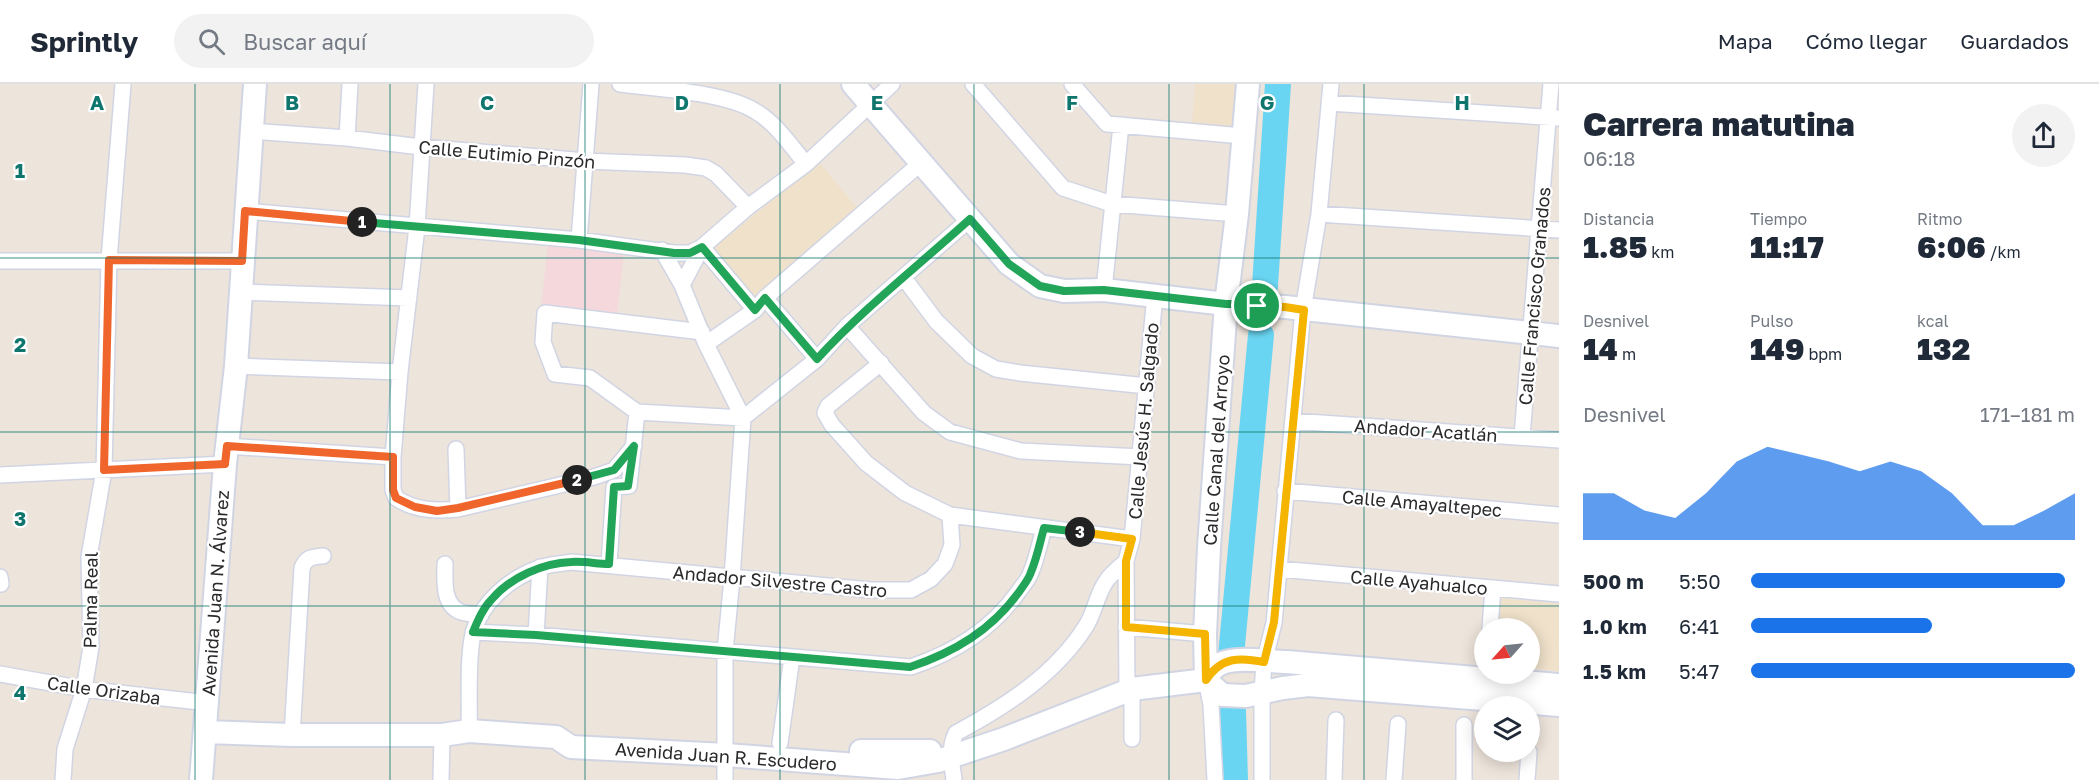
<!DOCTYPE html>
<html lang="es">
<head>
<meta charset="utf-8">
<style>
	body { margin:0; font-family:"Golos Text",sans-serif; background:#f2f2f3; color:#1f2937; height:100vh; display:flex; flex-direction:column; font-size:22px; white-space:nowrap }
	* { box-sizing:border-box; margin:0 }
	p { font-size:20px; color:#747a83 }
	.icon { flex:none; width:33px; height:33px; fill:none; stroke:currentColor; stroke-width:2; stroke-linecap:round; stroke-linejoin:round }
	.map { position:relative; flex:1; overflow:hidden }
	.drawer { display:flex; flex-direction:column; background:#fff; width:540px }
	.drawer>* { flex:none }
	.needle { width:39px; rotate:243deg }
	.buttons { position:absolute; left:1474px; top:534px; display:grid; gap:12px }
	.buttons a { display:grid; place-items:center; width:66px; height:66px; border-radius:50%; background:#fff; box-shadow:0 3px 15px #0003; font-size:30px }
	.pin { position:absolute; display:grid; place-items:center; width:51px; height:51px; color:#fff; margin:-26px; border:3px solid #fff; border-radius:50%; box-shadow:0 2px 6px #0007 }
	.km { position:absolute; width:30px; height:30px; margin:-15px; border-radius:50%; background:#222; color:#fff; font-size:16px; line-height:30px; text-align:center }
	.round { display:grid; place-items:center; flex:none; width:63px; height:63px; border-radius:32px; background:#f2f2f3 }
	.headline { display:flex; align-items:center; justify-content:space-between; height:102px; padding:0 24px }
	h1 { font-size:33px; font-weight:800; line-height:45px }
	.figures { display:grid; grid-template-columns:repeat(3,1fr); gap:9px; height:102px; padding:6px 24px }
	.figures div { display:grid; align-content:center }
	.figures b { font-size:30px; font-weight:800 }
	.figures small { font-size:16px; font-weight:400 }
	.figures p { font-size:16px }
	.chart { height:168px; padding:12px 24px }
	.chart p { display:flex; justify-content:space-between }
	.chart svg { width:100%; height:108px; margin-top:6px; fill:#1a73e8; opacity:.7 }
	ul { padding:0 24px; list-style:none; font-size:20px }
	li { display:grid; grid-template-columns:96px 72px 1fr; align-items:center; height:45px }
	li i { height:15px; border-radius:8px; background:#1a73e8 }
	header { display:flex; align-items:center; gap:36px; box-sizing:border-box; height:84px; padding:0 30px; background:#fff; border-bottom:2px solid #e0e1e3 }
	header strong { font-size:28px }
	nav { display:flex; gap:33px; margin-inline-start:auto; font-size:21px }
	.search { width:420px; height:54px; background:#f2f2f3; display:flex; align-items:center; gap:15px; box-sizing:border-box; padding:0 21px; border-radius:33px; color:#747a83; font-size:22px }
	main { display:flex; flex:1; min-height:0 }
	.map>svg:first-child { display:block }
	.education { fill:#efe1ca }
	.medical { fill:#f4d8db }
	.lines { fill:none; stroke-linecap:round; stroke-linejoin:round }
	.river { stroke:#6ad5f2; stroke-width:26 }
	.street-casing { stroke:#d1d5e3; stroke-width:18 }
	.secondary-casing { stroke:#d1d5e3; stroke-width:26 }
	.street { stroke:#fff; stroke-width:15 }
	.secondary { stroke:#fff; stroke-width:22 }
	.split-1-casing { stroke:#fff; stroke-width:12 }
	.split-2-casing { stroke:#fff; stroke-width:12 }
	.split-3-casing { stroke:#fff; stroke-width:12 }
	.split-4-casing { stroke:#fff; stroke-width:12 }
	.split-1 { stroke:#22a559; stroke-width:8 }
	.split-2 { stroke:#f0652b; stroke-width:8 }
	.split-3 { stroke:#22a559; stroke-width:8 }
	.split-4 { stroke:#f5b400; stroke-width:8 }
	.grid { fill:none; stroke:#0f766e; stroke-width:1.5; stroke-opacity:0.55 }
	.labels { text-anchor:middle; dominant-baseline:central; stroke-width:4.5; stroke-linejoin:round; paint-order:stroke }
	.street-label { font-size:18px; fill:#2a2a2a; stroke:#fff }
	.grid-label { font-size:20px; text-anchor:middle; font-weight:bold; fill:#0f766e; stroke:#fff; stroke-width:4.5; stroke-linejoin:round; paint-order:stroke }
</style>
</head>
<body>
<header>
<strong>Sprintly</strong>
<div class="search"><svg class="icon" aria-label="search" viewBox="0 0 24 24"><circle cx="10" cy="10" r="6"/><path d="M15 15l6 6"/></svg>Buscar aquí</div>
<nav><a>Mapa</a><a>Cómo llegar</a><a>Guardados</a></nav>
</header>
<main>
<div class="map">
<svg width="1559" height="696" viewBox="0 0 1559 696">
	<rect width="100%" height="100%" fill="#ede4db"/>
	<path class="education" d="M1195,0H1238L1235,42L1192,39Z
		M819,78L862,130L756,218L713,165Z
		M1496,514L1559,520V587L1530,584V544H1494Z"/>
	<path class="medical" d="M548,159L624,167L617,232L541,224Z"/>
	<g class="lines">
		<path class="river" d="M1265,202L1278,0
			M1231,572L1261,251
			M1233,627L1235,696"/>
		<g class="street-casing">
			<path id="street" d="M426,0L417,143L400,288L393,373V406L396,414C415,427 437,427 458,425L594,393L614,386L634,362
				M620,0C657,5 725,8 755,27C776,39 791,62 806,80
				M973,0L1063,104L1112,120L1237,130
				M1072,0L1107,40L1243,52
				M1329,19L1559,34
				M250,47L347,54L421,63L586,77L685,81L706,84L716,90L748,123
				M347,54L350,0
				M245,127L579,156L674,169H690L702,163L755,226
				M1319,130L1559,146
				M579,156L591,0
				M662,166L682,201L706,260L743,334L732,494L725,568V696
				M0,177H242
				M904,194L936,237L972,272L996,285L1020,289L1147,302
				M682,201L702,163L748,123L806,80L892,0
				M1104,206L1121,41
				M240,208L409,214
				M765,214L817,275
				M847,242L924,329L950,348L1021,367L1141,373
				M702,248L545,229L543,258L555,290L590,294L637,328L743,334L817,275L847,242L970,135
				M706,260L755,226L765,214L922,78
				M881,279L828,322L825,329L832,341L866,379L905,409L950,431L1132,455
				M236,282L400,288
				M1293,337L1559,356
				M1522,352L1551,0
				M227,362L393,373
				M456,365L458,425
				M0,391L225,380
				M1285,407L1559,431
				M445,480C445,496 442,521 461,528C467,530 475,530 481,531
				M609,480L614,403L629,402L637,328
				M1279,485L1559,510
				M0,493L1,500
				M1126,543L1205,550
				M1490,544L1493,504
				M473,548L536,551L911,583C955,568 991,546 1019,507C1023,501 1029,495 1031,488C1037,474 1040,458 1044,444
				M536,551L540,483
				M0,590L84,605L208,619
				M1206,596L1211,621L1215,696
				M1132,605V655
				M1127,607L1126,477L1132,455L1155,211
				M469,647C470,619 467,576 473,550C480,519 510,494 539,484C549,480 561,480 571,478L871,506H911L931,495L945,480L952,461L950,431
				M292,651L302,484C306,473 312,473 323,472
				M1530,651L1531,641
				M780,659L792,573
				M63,696L65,665L84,605L91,563L89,473L104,386L109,176L123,0
				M441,696L442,651
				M954,696C952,679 948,665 956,649C1006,622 1055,591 1086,542C1095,528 1097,509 1107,496C1112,489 1120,483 1126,477
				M1262,696V609L1264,578L1274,539L1303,226L1319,130L1331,0
				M1334,696L1336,636
				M1394,696L1398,640
				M1464,696V641
				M1527,696L1529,668"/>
		</g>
		<g class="secondary-casing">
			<path id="secondary" d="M853,0L1009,180L1040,202L1064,207L1104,206L1226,220L1285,223L1559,252
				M1206,596L1205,550L1209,463L1226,220L1237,130L1248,0
				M1206,596C1208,593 1210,587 1214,584C1228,570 1268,578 1287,578L1559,601
				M205,648L292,651H442L469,647L556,653L571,663L726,671L898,684L938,677L1004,655L1132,605L1206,596L1222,611L1246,612L1283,604L1308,601L1559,621
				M861,667H930
				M201,696L225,380L236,282L255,0"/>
		</g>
		<use href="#street" class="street"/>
		<use href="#secondary" class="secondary"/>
	</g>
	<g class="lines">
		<g class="split-1-casing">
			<path id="split-1" d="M362,138L579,156L674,169H690L702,163L755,226L765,214L817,275C864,224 919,181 970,135L1009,180L1040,202L1064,207L1104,206L1226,220H1248L1257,222"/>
		</g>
		<g class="split-2-casing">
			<path id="split-2" d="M362,138L245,127L242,177L109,176L104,386L225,380L227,362L393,373V406L396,414L415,423L437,427L458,424L577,396"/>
		</g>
		<g class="split-3-casing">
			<path id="split-3" d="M577,396L614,386L634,362L628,402L614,403L609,480C597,480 584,477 571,478C543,479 511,493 492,515C483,524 478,536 473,548L536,551L910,583C955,568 991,546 1019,508C1023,502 1029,495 1031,488C1037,474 1040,458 1044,444L1080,448"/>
		</g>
		<g class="split-4-casing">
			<path id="split-4" d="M1080,448L1132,455L1126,477V543L1205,550L1206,596C1221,573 1239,573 1264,578L1274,538L1304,226L1285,223L1257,222"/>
		</g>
		<use href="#split-1" class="split-1"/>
		<use href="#split-2" class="split-2"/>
		<use href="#split-3" class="split-3"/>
		<use href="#split-4" class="split-4"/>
	</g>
	<path class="grid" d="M195,0V696M390,0V696M585,0V696M780,0V696M974,0V696M1169,0V696M1364,0V696M0,174H1559M0,348H1559M0,522H1559"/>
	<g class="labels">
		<g class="street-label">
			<text transform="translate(507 70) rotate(5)">Calle Eutimio Pinzón</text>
			<text transform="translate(1534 212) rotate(-85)">Calle Francisco Granados</text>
			<text transform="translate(1143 337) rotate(-85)">Calle Jesús H. Salgado</text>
			<text transform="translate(1426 346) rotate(4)">Andador Acatlán</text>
			<text transform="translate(1216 366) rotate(-86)">Calle Canal del Arroyo</text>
			<text transform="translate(1422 419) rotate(5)">Calle Amayaltepec</text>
			<text transform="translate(780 497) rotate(5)">Andador Silvestre Castro</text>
			<text transform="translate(1419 498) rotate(5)">Calle Ayahualco</text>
			<text transform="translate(215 509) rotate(-86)">Avenida Juan N. Álvarez</text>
			<text transform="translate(90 516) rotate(-89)">Palma Real</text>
			<text transform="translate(104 606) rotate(8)">Calle Orizaba</text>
			<text transform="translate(726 672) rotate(4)">Avenida Juan R. Escudero</text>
		</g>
	</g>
	<g class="grid-label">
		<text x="97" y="26">A</text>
		<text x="292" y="26">B</text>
		<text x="487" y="26">C</text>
		<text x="682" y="26">D</text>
		<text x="877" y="26">E</text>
		<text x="1072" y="26">F</text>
		<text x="1267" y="26">G</text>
		<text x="1462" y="26">H</text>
		<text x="20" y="94">1</text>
		<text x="20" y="268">2</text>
		<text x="20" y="442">3</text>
		<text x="20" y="616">4</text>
	</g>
</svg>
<div class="buttons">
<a><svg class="needle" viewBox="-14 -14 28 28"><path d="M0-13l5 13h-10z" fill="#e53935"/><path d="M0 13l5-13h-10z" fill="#747a83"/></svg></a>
<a><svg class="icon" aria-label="layers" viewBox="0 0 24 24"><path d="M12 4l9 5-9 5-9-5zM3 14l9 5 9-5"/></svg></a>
</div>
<div class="pin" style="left:1257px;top:222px;background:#1e9e55"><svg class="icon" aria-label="arrive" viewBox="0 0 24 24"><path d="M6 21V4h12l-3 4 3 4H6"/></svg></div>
<b class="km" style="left:362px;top:138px">1</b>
<b class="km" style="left:577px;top:396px">2</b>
<b class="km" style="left:1080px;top:448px">3</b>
</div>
<section class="drawer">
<div class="headline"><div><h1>Carrera matutina</h1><p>06:18</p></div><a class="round"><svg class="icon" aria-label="share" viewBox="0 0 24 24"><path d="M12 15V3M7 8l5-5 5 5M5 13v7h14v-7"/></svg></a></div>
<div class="figures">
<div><p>Distancia</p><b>1.85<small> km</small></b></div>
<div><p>Tiempo</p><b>11:17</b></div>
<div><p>Ritmo</p><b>6:06<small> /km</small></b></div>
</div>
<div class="figures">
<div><p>Desnivel</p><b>14<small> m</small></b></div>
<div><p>Pulso</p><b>149<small> bpm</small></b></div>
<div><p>kcal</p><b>132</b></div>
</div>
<div class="chart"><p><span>Desnivel</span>171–181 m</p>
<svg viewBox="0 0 160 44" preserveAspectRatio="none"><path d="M0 44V25L10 25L20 32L30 35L40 25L50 12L60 6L70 9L80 12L90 16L100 12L110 16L120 25L130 38L140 38L150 32L160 25V44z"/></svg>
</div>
<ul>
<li><b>500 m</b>5:50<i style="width:97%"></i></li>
<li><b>1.0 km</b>6:41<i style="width:56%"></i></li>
<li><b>1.5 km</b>5:47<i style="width:100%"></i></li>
</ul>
</section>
</main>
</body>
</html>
